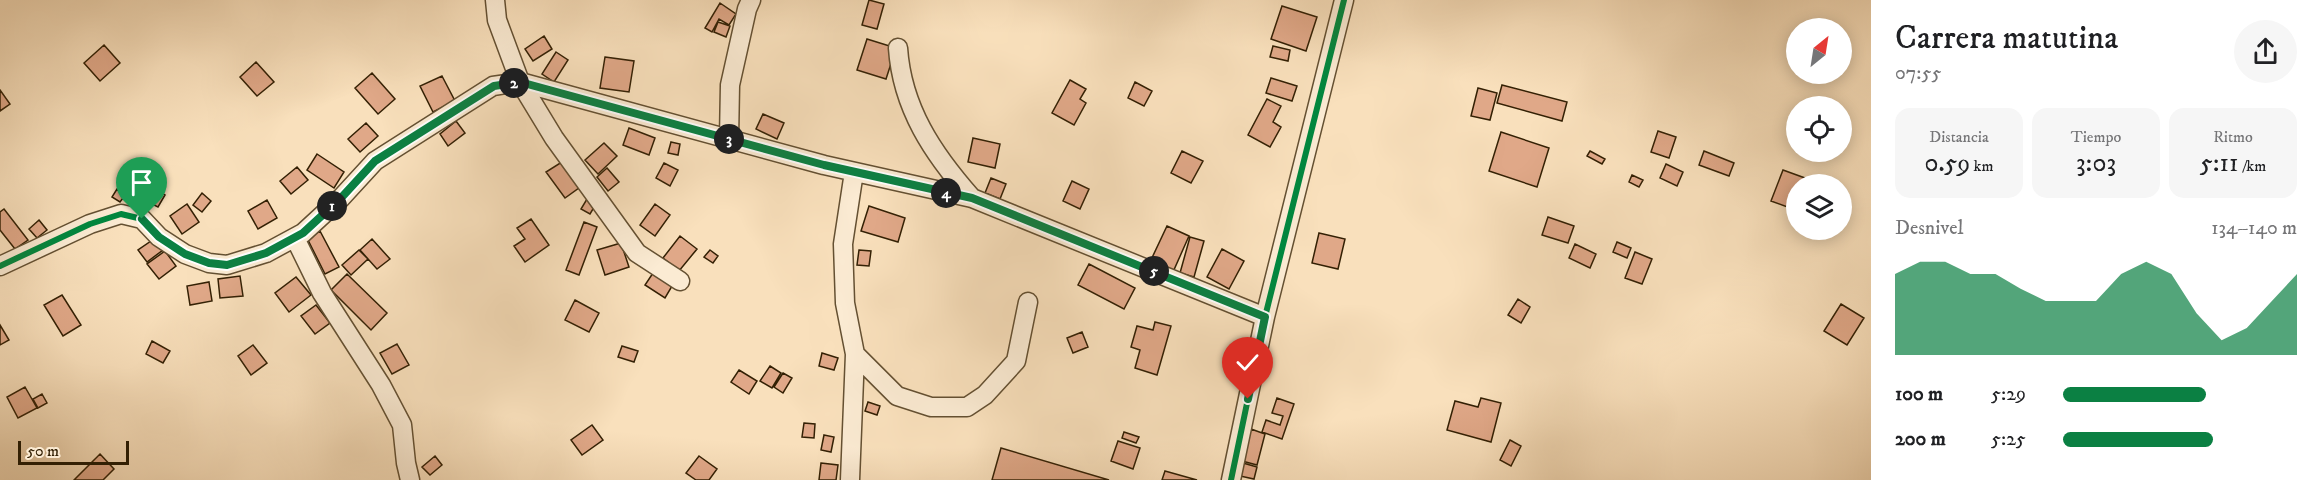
<!DOCTYPE html>
<html lang="es">
<head>
<meta charset="utf-8">
<style>
	body { margin:0; font-family:"IM FELL DW Pica",serif; background:#f6f6f6; color:#202124; height:100vh; display:flex; flex-direction:column; font-size:22px; white-space:nowrap }
	* { box-sizing:border-box; margin:0 }
	p { font-size:20px; color:#757577 }
	.icon { flex:none; width:33px; height:33px; fill:none; stroke:currentColor; stroke-width:2; stroke-linecap:round; stroke-linejoin:round }
	.map { position:relative; flex:1; overflow:hidden }
	.sheet { display:flex; flex-direction:column; background:#fff; width:450px }
	.sheet>* { flex:none }
	.needle { width:39px; rotate:30deg }
	.tools { position:absolute; left:1786px; top:18px; display:grid; gap:12px }
	.tools a { display:grid; place-items:center; width:66px; height:66px; border-radius:50%; background:#fff; box-shadow:0 3px 15px #0003; font-size:30px }
	.scale { position:absolute; left:18px; bottom:15px; width:111px; box-sizing:border-box; padding-left:6px; border:3px solid #332004; border-top:0; font-size:16px; line-height:21px; white-space:nowrap; color:#332004; -webkit-text-stroke:4px #fbebd3; paint-order:stroke }
	.pin { position:absolute; display:grid; place-items:center; width:51px; height:51px; color:#fff; margin:-62px -26px; border-radius:50% 50% 50% 0; rotate:-45deg; box-shadow:0 0 6px #0007 }
	.pin .icon { rotate:45deg }
	.km { position:absolute; width:30px; height:30px; margin:-15px; border-radius:50%; background:#222; color:#fff; font-size:16px; line-height:30px; text-align:center }
	.round { display:grid; place-items:center; flex:none; width:63px; height:63px; border-radius:32px; background:#f6f6f6 }
	.headline { display:flex; align-items:center; justify-content:space-between; height:102px; padding:0 24px }
	h1 { font-size:33px; font-weight:600; line-height:45px }
	.stats { display:grid; grid-template-columns:repeat(3,1fr); gap:9px; height:102px; padding:6px 24px }
	.stats div { display:grid; align-content:center; border-radius:15px; background:#f6f6f6; text-align:center }
	.stats b { font-size:26px; font-weight:600 }
	.stats small { font-size:16px; font-weight:400 }
	.stats p { font-size:16px }
	.chart { height:168px; padding:12px 24px }
	.chart p { display:flex; justify-content:space-between }
	.chart svg { width:100%; height:108px; margin-top:6px; fill:#0b8043; opacity:.7 }
	ul { padding:0 24px; list-style:none; font-size:20px }
	li { display:grid; grid-template-columns:96px 72px 1fr; align-items:center; height:45px }
	li i { height:15px; border-radius:8px; background:#0b8043 }
	main { display:flex; flex:1; min-height:0 }
	.map>svg:first-child { display:block }
	.building { fill:#e0a888; stroke:#332004; stroke-width:1.5 }
	.lines { fill:none; stroke-linecap:round; stroke-linejoin:round }
	.minor-casing { stroke:#645032; stroke-width:21 }
	.minor { stroke:#fbebd3; stroke-width:18 }
	.cycleway-casing { stroke:#fbebd3; stroke-width:10 }
	.cycleway { stroke:#00873e; stroke-width:6 }
	.route-casing { stroke:#fff; stroke-width:12 }
	.route { stroke:#0b8043; stroke-width:8 }
</style>
</head>
<body>
<main>
<div class="map">
<svg width="1871" height="480" viewBox="0 0 1871 480">
	<rect width="100%" height="100%" fill="#f9e0bc"/>
	<filter id="stains"><feTurbulence type="fractalNoise" baseFrequency=".00333" numOctaves="4"/><feColorMatrix values="0 0 0 0 .2 0 0 0 0 .09 0 0 0 0 .02 0 0 0 .5 -.17"/></filter>
	<radialGradient id="worn" r=".72"><stop offset=".6" stop-color="#630" stop-opacity="0"/><stop offset="1" stop-color="#630" stop-opacity=".3"/></radialGradient>
	<path class="building" d="M869,0L884,4L877,29L862,25Z
		M720,3L736,14L729,25L719,19L712,32L705,28Z
		M1282,6L1317,17L1306,51L1271,39Z
		M718,22L730,26L726,37L714,32Z
		M544,36L552,49L533,61L525,49Z
		M867,39L896,48L886,79L857,70Z
		M104,45L120,63L100,81L84,63Z
		M1273,46L1290,50L1288,61L1270,57Z
		M556,52L568,60L554,82L542,74Z
		M605,57L634,61L629,92L600,88Z
		M256,62L274,82L257,96L240,77Z
		M372,73L395,99L378,114L355,88Z
		M442,76L455,101L433,112L420,86Z
		M1271,78L1297,86L1292,101L1266,93Z
		M1070,80L1086,89L1080,99L1086,103L1074,125L1052,113Z
		M1135,82L1152,91L1144,106L1128,98Z
		M1502,85L1567,102L1562,121L1497,103Z
		M1478,88L1497,93L1490,120L1471,116Z
		M0,90L10,104L0,111Z
		M1267,99L1281,106L1273,122L1281,127L1270,147L1248,135Z
		M763,114L784,123L777,139L756,129Z
		M456,121L465,133L448,146L440,134Z
		M366,123L378,136L360,152L348,139Z
		M629,128L655,138L649,155L623,145Z
		M1658,131L1676,137L1669,158L1651,152Z
		M1501,132L1549,148L1537,187L1489,171Z
		M973,138L1000,144L995,168L968,162Z
		M671,142L680,144L678,155L668,153Z
		M604,143L617,156L598,174L585,160Z
		M1182,151L1203,161L1191,183L1171,173Z
		M1590,151L1605,159L1602,164L1587,156Z
		M1704,151L1734,163L1729,176L1699,165Z
		M317,154L344,172L334,188L307,170Z
		M565,160L583,185L565,198L546,172Z
		M664,163L678,170L670,186L656,178Z
		M1666,164L1683,172L1677,186L1660,178Z
		M297,167L308,180L291,194L280,181Z
		M607,168L619,182L608,191L597,177Z
		M1783,170L1805,178L1802,184H1797V199L1793,209L1771,201Z
		M1632,175L1643,180L1639,187L1629,182Z
		M991,178L1006,184L1000,199L985,193Z
		M1072,181L1089,189L1080,209L1063,201Z
		M153,188L165,195L158,207L146,201Z
		M117,189L126,194L120,202L112,197Z
		M202,193L211,201L202,212L193,205Z
		M587,199L596,204L590,214L581,209Z
		M267,200L277,218L258,229L248,211Z
		M187,204L199,222L182,234L170,216Z
		M655,204L670,215L655,236L640,225Z
		M869,206L905,218L898,242L861,231Z
		M4,209L28,240L15,249L0,230V212Z
		M1548,217L1574,226L1568,243L1542,235Z
		M531,219L549,245L525,262L514,246L525,239L517,228Z
		M39,220L47,230L37,238L29,229Z
		M584,222L597,227L579,275L566,270Z
		M1167,226L1189,236L1173,272L1150,262Z
		M320,231L339,267L325,274L307,238Z
		M1319,233L1345,239L1338,269L1312,263Z
		M680,236L697,249L679,271L663,258Z
		M1190,237L1204,241L1194,277L1180,273Z
		M154,239L163,250L147,262L138,250Z
		M372,239L390,259L377,269L360,250Z
		M1617,242L1631,248L1627,258L1613,252Z
		M621,243L629,267L605,275L597,250Z
		M1575,244L1596,254L1590,268L1569,258Z
		M1222,249L1244,261L1229,289L1207,277Z
		M359,250L368,259L351,275L342,265Z
		M710,250L718,256L713,263L704,257Z
		M859,250L871,251L869,266L857,265Z
		M165,251L176,266L159,279L147,264Z
		M1635,252L1652,259L1642,284L1625,278Z
		M1089,264L1135,288L1124,309L1078,285Z
		M655,270L675,281L665,298L645,285Z
		M347,274L387,313L371,330L331,290Z
		M240,276L243,296L220,298L218,279Z
		M296,277L311,295L289,312L275,293Z
		M209,282L212,301L190,305L187,286Z
		M62,295L81,325L63,336L44,305Z
		M1518,299L1530,307L1521,323L1508,315Z
		M575,300L599,313L589,332L565,320Z
		M1841,304L1864,318L1847,345L1824,331Z
		M316,305L330,323L315,334L301,316Z
		M1155,322L1171,326L1157,375L1135,368L1140,350L1131,347L1137,326L1153,330Z
		M0,325L9,340L0,345Z
		M1082,332L1088,347L1073,353L1067,338Z
		M152,341L170,351L163,363L146,354Z
		M397,344L409,365L392,374L380,353Z
		M253,345L267,363L251,375L238,356Z
		M622,346L638,351L634,362L618,357Z
		M822,353L838,358L834,370L819,366Z
		M770,366L781,373L772,388L760,381Z
		M739,370L757,381L749,394L731,382Z
		M783,373L792,378L783,393L774,387Z
		M25,387L37,408L18,418L7,397Z
		M42,394L47,403L38,408L33,399Z
		M1277,398L1294,404L1282,439L1262,432L1266,420L1280,425L1283,416L1272,413Z
		M1481,398L1501,403L1491,442L1447,430L1455,401L1478,407Z
		M868,402L880,406L877,415L865,411Z
		M804,423L815,424L814,438L802,437Z
		M592,425L603,440L582,455L571,440Z
		M1251,429L1265,434L1257,465L1242,461Z
		M1124,432L1139,437L1136,443L1122,438Z
		M824,435L834,437L831,452L821,450Z
		M1510,440L1521,446L1511,466L1500,460Z
		M1118,441L1140,448L1133,469L1111,461Z
		M1001,448L1109,480H992Z
		M100,454L114,469L103,480H74Z
		M435,456L442,465L430,475L422,467Z
		M699,456L717,469L709,480H696L686,473Z
		M821,463L838,465L836,480H819Z
		M1243,463L1257,467L1254,479L1240,476Z
		M1165,471L1197,480H1162Z"/>
	<g class="lines">
		<g class="minor-casing">
			<path id="minor" d="M495,0L497,20L520,82L554,138L637,253L680,281
				M898,48C902,108 933,154 972,198
				M729,139L730,85L747,9L751,0
				M854,172L843,244L845,303L855,354L897,396L931,407H967L985,395L1016,361L1028,302
				M295,238L322,293L381,385L402,425L406,463L410,480
				M0,266L90,224L121,214L142,219L159,237L185,254L209,263L227,265L266,253L303,233L341,198L375,161L493,86L520,82L824,165L972,198L1265,317
				M850,480L855,354
				M1231,480L1265,317L1344,0"/>
		</g>
		<use href="#minor" class="minor"/>
		<g class="cycleway-casing">
			<path id="cycleway" d="M0,266L90,224L121,214L142,219L159,237L185,254L209,263L227,265L266,253L303,233L341,198L375,161L493,86L520,82L824,165L972,198L1265,317
				M1231,480L1265,317L1344,0"/>
		</g>
		<use href="#cycleway" class="cycleway"/>
	</g>
	<g class="lines">
		<g class="route-casing">
			<path id="route" d="M142,219L159,237L185,254L209,263L227,265L266,253L303,233L341,198L375,161L494,86L520,82L824,165L972,198L1265,317L1248,399"/>
		</g>
		<use href="#route" class="route"/>
	</g>
	<rect width="100%" height="100%" filter="url(#stains)"/>
	<rect width="100%" height="100%" fill="url(#worn)"/>
</svg>
<div class="tools">
<a><svg class="needle" viewBox="-14 -14 28 28"><path d="M0-13l5 13h-10z" fill="#e53935"/><path d="M0 13l5-13h-10z" fill="#757577"/></svg></a>
<a><svg class="icon" aria-label="locate" viewBox="0 0 24 24"><circle cx="12" cy="12" r="6"/><path d="M12 2v4M12 18v4M2 12h4M18 12h4"/></svg></a>
<a><svg class="icon" aria-label="layers" viewBox="0 0 24 24"><path d="M12 4l9 5-9 5-9-5zM3 14l9 5 9-5"/></svg></a>
</div>
<div class="scale">50 m</div>
<div class="pin" style="left:142px;top:219px;background:#1e9e55"><svg class="icon" aria-label="arrive" viewBox="0 0 24 24"><path d="M6 21V4h12l-3 4 3 4H6"/></svg></div>
<div class="pin" style="left:1248px;top:399px;background:#d93025"><svg class="icon" aria-label="check" viewBox="0 0 24 24"><path d="M5 12l5 5 9-10"/></svg></div>
<b class="km" style="left:332px;top:206px">1</b>
<b class="km" style="left:514px;top:83px">2</b>
<b class="km" style="left:729px;top:139px">3</b>
<b class="km" style="left:946px;top:193px">4</b>
<b class="km" style="left:1154px;top:271px">5</b>
</div>
<section class="sheet">
<div class="headline"><div><h1>Carrera matutina</h1><p>07:55</p></div><a class="round"><svg class="icon" aria-label="share" viewBox="0 0 24 24"><path d="M12 15V3M7 8l5-5 5 5M5 13v7h14v-7"/></svg></a></div>
<div class="stats">
<div><p>Distancia</p><b>0.59<small> km</small></b></div>
<div><p>Tiempo</p><b>3:03</b></div>
<div><p>Ritmo</p><b>5:11<small> /km</small></b></div>
</div>
<div class="chart"><p><span>Desnivel</span>134–140 m</p>
<svg viewBox="0 0 160 44" preserveAspectRatio="none"><path d="M0 44V11L10 6L20 6L30 11L40 11L50 17L60 22L70 22L80 22L90 11L100 6L110 11L120 27L130 38L140 33L150 22L160 11V44z"/></svg>
</div>
<ul>
<li><b>100 m</b>5:29<i style="width:61%"></i></li>
<li><b>200 m</b>5:25<i style="width:64%"></i></li>
</ul>
</section>
</main>
</body>
</html>
